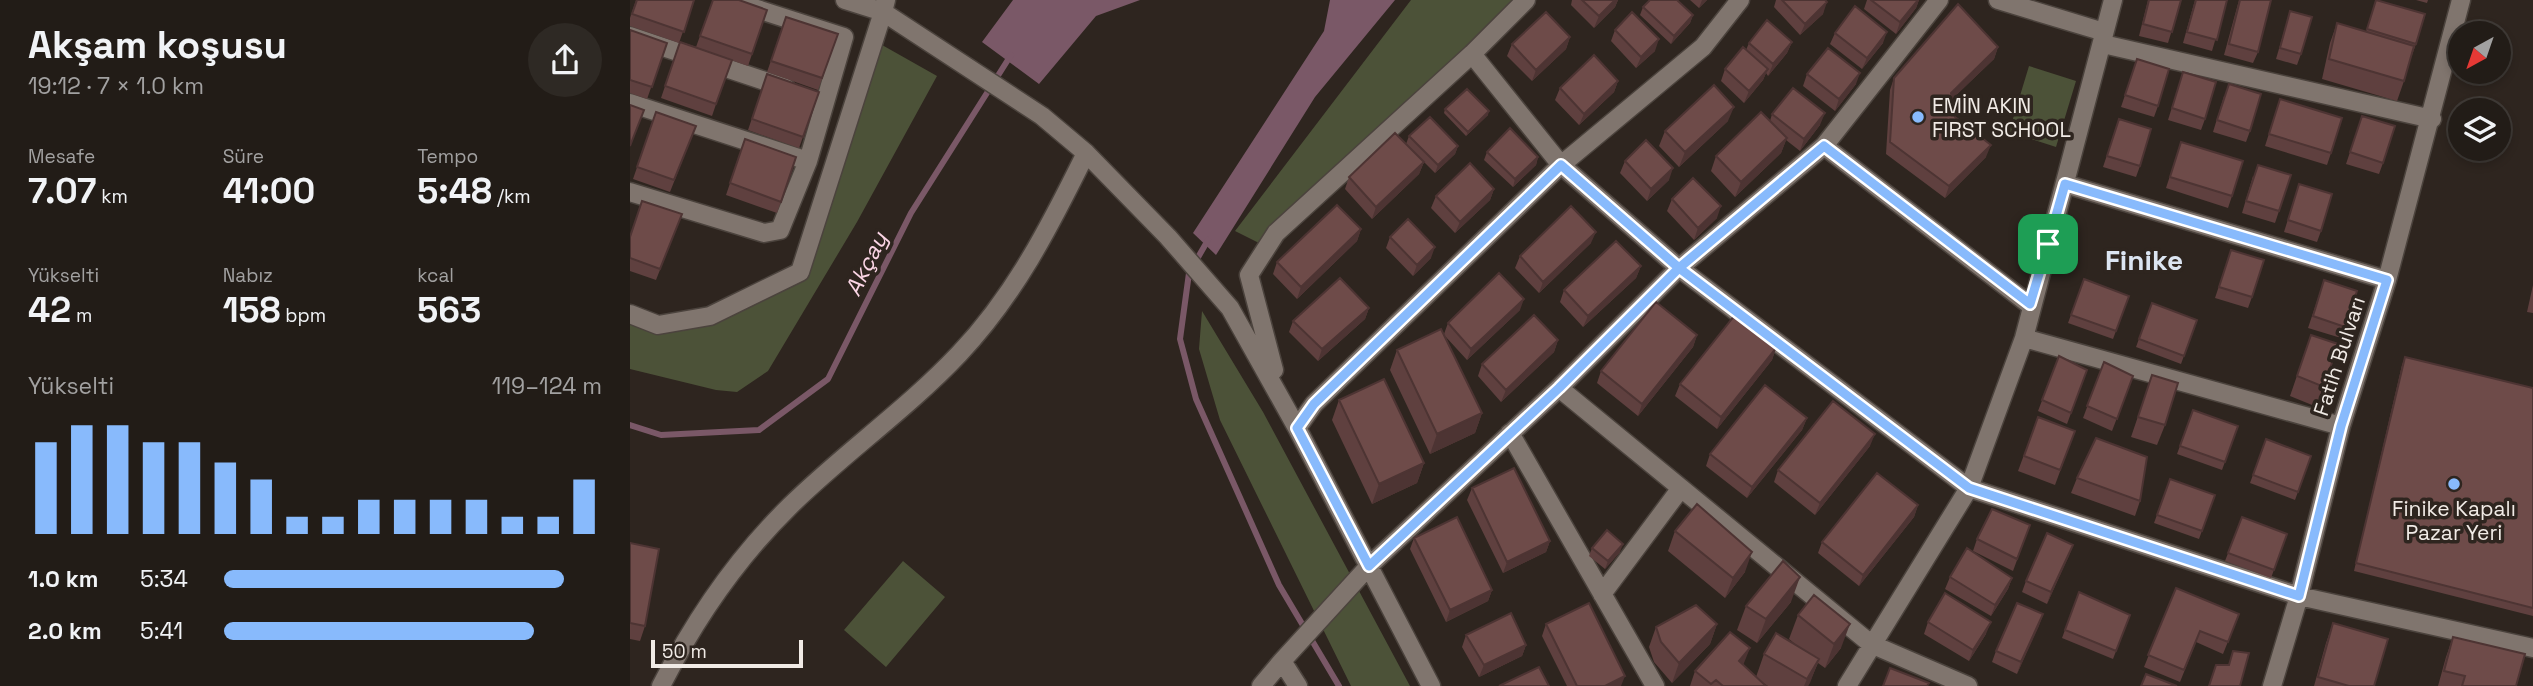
<!DOCTYPE html>
<html lang="tr">
<head>
<meta charset="utf-8">
<style>
	body { margin:0; font-family:"Space Grotesk",sans-serif; background:#2e2924; color:#f1f3f6; height:100vh; display:flex; flex-direction:column; font-size:26px; white-space:nowrap }
	* { box-sizing:border-box; margin:0 }
	p { font-size:23px; color:#a2a1a1 }
	.icon { flex:none; width:38px; height:38px; fill:none; stroke:currentColor; stroke-width:2; stroke-linecap:round; stroke-linejoin:round }
	.map { position:relative; flex:1; overflow:hidden }
	.drawer { display:flex; flex-direction:column; background:#221c17; width:630px }
	.drawer>* { flex:none }
	.needle { width:46px; rotate:220deg }
	.fabs { position:absolute; left:1818px; top:21px; display:grid; gap:14px }
	.fabs a { display:grid; place-items:center; width:63px; height:63px; border-radius:50%; background:#221c17; box-shadow:0 4px 10px #0003,0 0 0 2px #3f3a36; font-size:35px }
	.scale { position:absolute; left:21px; bottom:18px; width:152px; box-sizing:border-box; padding-left:7px; border:4px solid #f1ebe6; border-top:0; font-size:19px; line-height:24px; white-space:nowrap; color:#f1ebe6; -webkit-text-stroke:5px #2e251f; paint-order:stroke }
	.pin { position:absolute; display:grid; place-items:center; width:60px; height:60px; color:#fff; margin:-30px; border-radius:14px; box-shadow:0 4px 10px #0006 }
	.round { display:grid; place-items:center; flex:none; width:74px; height:74px; border-radius:37px; background:#2e2924 }
	.summary { display:flex; align-items:center; justify-content:space-between; height:119px; padding:0 28px }
	h1 { font-size:38px; font-weight:800; line-height:52px }
	.stats { display:grid; grid-template-columns:repeat(3,1fr); gap:10px; height:119px; padding:7px 28px }
	.stats div { display:grid; align-content:center }
	.stats b { font-size:35px; font-weight:800 }
	.stats small { font-size:19px; font-weight:400 }
	.stats p { font-size:19px }
	.chart { height:196px; padding:14px 28px }
	.chart p { display:flex; justify-content:space-between }
	.chart svg { width:100%; height:126px; margin-top:7px; stroke:#88bafc; stroke-width:6 }
	ul { padding:0 28px; list-style:none; font-size:23px }
	li { display:grid; grid-template-columns:112px 84px 1fr; align-items:center; height:52px }
	li i { height:18px; border-radius:9px; background:#88bafc }
	main { display:flex; flex:1; min-height:0 }
	.map>svg:first-child { display:block }
	.green { fill:#4c5238 }
	.water { fill:#7a5867 }
	.lines { fill:none; stroke-linecap:round; stroke-linejoin:round }
	.stream { stroke:#7a5867; stroke-width:6 }
	.minor-casing { stroke:#4b433d; stroke-width:21 }
	.minor { stroke:#80756e; stroke-width:18 }
	.wall { fill:#5f403f }
	.shaded-wall { fill:#4d3433 }
	.building { fill:#6e4b49; stroke:#4d3433; stroke-width:2 }
	.route-casing { stroke:#fff; stroke-width:14 }
	.route { stroke:#88bafc; stroke-width:9 }
	.poi-dot { fill:#88bafc; stroke:#2e251f; stroke-width:2.5 }
	.labels { text-anchor:middle; dominant-baseline:central; stroke-width:7; stroke-linejoin:round; paint-order:stroke }
	.poi-label { font-size:21px; fill:#f1ebe6; stroke:#2e251f; text-anchor:start }
	.street-label { font-size:21px; fill:#f1ebe6; stroke:#2e251f }
	.water-label { font-size:23px; font-style:italic; fill:#fcd6e6; stroke:#2e251f }
	.district-label { font-size:28px; font-weight:bold; fill:#dce5f2; stroke:#2e251f }
</style>
</head>
<body>
<main>
<section class="drawer">
<div class="summary"><div><h1>Akşam koşusu</h1><p>19:12 · 7 × 1.0 km</p></div><a class="round"><svg class="icon" aria-label="share" viewBox="0 0 24 24"><path d="M12 15V3M7 8l5-5 5 5M5 13v7h14v-7"/></svg></a></div>
<div class="stats">
<div><p>Mesafe</p><b>7.07<small> km</small></b></div>
<div><p>Süre</p><b>41:00</b></div>
<div><p>Tempo</p><b>5:48<small> /km</small></b></div>
</div>
<div class="stats">
<div><p>Yükselti</p><b>42<small> m</small></b></div>
<div><p>Nabız</p><b>158<small> bpm</small></b></div>
<div><p>kcal</p><b>563</b></div>
</div>
<div class="chart"><p><span>Yükselti</span>119–124 m</p>
<svg viewBox="0 0 160 44" preserveAspectRatio="none"><path d="M5 44V12M15 44V6M25 44V6M35 44V12M45 44V12M55 44V19M65 44V25M75 44V38M85 44V38M95 44V32M105 44V32M115 44V32M125 44V32M135 44V38M145 44V38M155 44V25"/></svg>
</div>
<ul>
<li><b>1.0 km</b>5:34<i style="width:90%"></i></li>
<li><b>2.0 km</b>5:41<i style="width:82%"></i></li>
</ul>
</section>
<div class="map">
<svg width="1903" height="686" viewBox="0 0 1903 686">
	<rect width="100%" height="100%" fill="#2e251f"/>
	<path class="green" d="M781,0H896L629,243L605,231Z
		M245,41L307,76L227,222L138,371L107,392L86,390L0,369V315L29,325L169,272Z
		M1399,66L1446,81L1426,147L1379,132Z
		M572,311L633,412L780,686H721L590,420L569,349Z
		M273,561L315,597L256,667L214,630Z"/>
	<path class="water" d="M383,0H510L466,16L409,84L352,42Z
		M700,0H765L685,97L586,255L563,233L694,31Z"/>
	<g class="lines">
		<path class="stream" d="M578,240L559,273L550,339L566,399L649,585L709,686
			M0,425L31,435L129,430L198,379L281,213L381,55"/>
		<g class="minor-casing">
			<path id="minor" d="M256,0L253,12L412,116L456,153L538,237L600,308L667,428
				M896,0L842,54L931,165L1049,268L1339,488L1669,596L1903,648
				M1368,0L1474,32
				M0,36L156,88
				M1473,44L1802,119
				M0,103L178,161
				M1194,146L1400,305
				M1435,184L1757,280
				M0,192L134,233L150,230L178,161L214,37L99,0
				M0,314L28,325L80,316L170,272L253,12L215,0
				M1394,338L1711,426
				M644,370L619,275L646,233L842,54
				M929,388L1241,644L1338,686
				M880,433L1025,686
				M972,594L1051,488
				M652,661L739,566L929,388L1049,268L1194,146L1309,0
				M31,686C64,621 108,557 160,506C214,453 277,409 329,354C385,295 420,226 456,153
				M631,686L652,661L668,686
				M801,686L667,428L684,404L931,165L1073,47L1110,0
				M1217,686L1339,488L1394,338L1483,0
				M1642,686L1669,596L1711,426L1757,280L1831,0"/>
		</g>
		<use href="#minor" class="minor"/>
	</g>
	<path class="wall" d="M6,0H64L49,43L0,26V18Z
		M83,0L137,10L118,66L101,60L82,116L31,98L50,42L66,47Z
		M942,0H988L985,7L964,28L941,5Z
		M1060,0H1077L1069,8Z
		M1146,0H1195L1193,14L1170,35L1144,7Z
		M1237,0H1289L1286,8L1266,34L1234,9Z
		M1518,0H1551L1538,43L1509,36Z
		M1565,0H1597L1582,51L1553,43Z
		M1609,0H1610L1628,52L1623,63L1594,55Z
		M1746,0L1786,44L1782,55H1781L1774,81L1767,101L1692,79L1700,43L1707,23L1736,32Z
		M1786,0H1798L1797,3Z
		M1013,7L1063,15L1060,23L1041,44L1010,15Z
		M1660,11L1671,54L1667,65L1646,59Z
		M156,17L208,34L188,90L137,72Z
		M0,30L37,43L17,99L0,93Z
		M985,30L1025,51L1006,68L981,41Z
		M1205,33L1253,43L1232,69L1200,44Z
		M940,37L936,49L902,81L877,56L882,44Z
		M1162,42L1157,53L1138,76L1136,73L1133,80L1114,103L1091,81L1095,69L1116,50L1119,43Z
		M1368,47L1364,59L1322,99L1325,117L1356,157L1315,198L1256,154L1260,90L1264,78Z
		M1507,59L1528,106L1524,117L1491,107Z
		M1553,72L1575,119L1571,130L1538,120Z
		M137,74L189,92L169,148L118,130Z
		M1177,74L1226,84L1205,111L1173,86Z
		M988,81L984,92L949,125L925,100L930,88Z
		M1594,96L1620,131L1616,142L1583,132Z
		M1650,99L1701,153L1697,165L1635,146Z
		M815,109L858,115L836,136L814,113Z
		M26,112L66,126L40,192L3,179Z
		M1142,114L1190,125L1170,151L1156,140L1151,153L1105,197L1081,171L1086,156L1140,121Z
		M1732,116L1753,163L1749,174L1716,164Z
		M1489,119L1510,166L1506,177L1473,167Z
		M1098,121L1049,167L1029,146L1035,131Z
		M779,136L828,146L825,154L805,173L776,144Z
		M115,139L166,157L147,213L96,195Z
		M1551,142L1602,196L1598,208L1536,188Z
		M857,152L908,157L906,165L883,187L854,160Z
		M995,161L1039,180L1017,201L990,173Z
		M794,162L789,174L742,219L715,189L719,177Z
		M1623,176L1649,211L1645,223L1612,213Z
		M1669,184L1691,231L1687,242L1654,232Z
		M864,189L860,200L825,233L801,208L806,196Z
		M1042,199L1087,218L1064,240L1037,211Z
		M52,214L26,280L0,271V236Z
		M731,229L727,241L667,299L643,274L647,262Z
		M760,237L801,258L783,276L756,248Z
		M961,243L909,293L885,268L890,256Z
		M1601,250L1622,297L1618,308L1585,298Z
		M1011,266L1006,278L953,327L930,302L934,290Z
		M1454,279L1499,296L1483,339L1438,323Z
		M1903,285V313L1897,312Z
		M1690,292L1715,327L1711,338L1678,328Z
		M1522,303L1567,320L1551,364L1506,347Z
		M739,308L735,319L688,361L659,332L663,321Z
		M890,310L837,360L815,336L852,413L845,433L800,454L760,370L767,350L814,334L818,323Z
		M1067,335L1063,347L1008,416L967,383L971,371Z
		M1681,335L1694,387L1687,407L1660,396Z
		M928,340L924,352L871,402L848,376L852,364Z
		M1146,348L1142,360L1087,429L1045,396L1050,384Z
		M1429,356L1457,370L1437,424L1408,411Z
		M1775,357L1903,388V616L1724,571L1772,365Z
		M1474,362L1503,376L1482,431L1453,418Z
		M1522,375L1535,425L1527,445L1501,437Z
		M709,400L794,463L787,483L742,504L702,420Z
		M1563,410L1608,426L1592,470L1547,454Z
		M1408,417L1445,431L1425,485L1388,471Z
		M1177,418L1172,430L1117,498L1076,466L1080,454Z
		M1636,439L1681,456L1665,500L1620,483Z
		M1240,446L1185,515L1144,482L1148,470Z
		M1447,478L1510,501L1505,516L1441,493Z
		M1540,479L1585,495L1569,539L1524,523Z
		M842,488L920,541L916,552L873,573L837,500Z
		M1288,505L1284,517L1229,586L1188,553L1192,542Z
		M1612,517L1657,534L1641,578L1595,561Z
		M1400,525L1383,571L1343,551L1347,539Z
		M1045,531L1115,572L1095,598L1038,551Z
		M784,538L862,590L858,601L816,622L780,549Z
		M0,543L15,626L10,641L0,639Z
		M1443,545L1417,604L1392,592L1396,581Z
		M962,548L990,552L975,569L959,556Z
		M1320,577L1382,578L1378,589L1361,616L1315,589Z
		M1546,588L1609,614L1593,654L1566,642L1550,682L1514,667Z
		M1449,592L1500,615L1483,659L1432,638Z
		M1161,602L1127,643L1107,630L1116,606Z
		M1413,614L1387,674L1362,662L1366,651Z
		M1168,615L1211,648L1195,668L1188,663L1178,686H1138L1133,683L1136,686H1060L1065,671L1113,665L1126,677L1134,654L1165,644L1159,639Z
		M1298,622L1356,634L1339,661L1294,634Z
		M1703,623L1744,686H1684L1696,643Z
		M916,624L991,686H937L912,636Z
		M1087,624L1080,644L1042,683L1024,662L1019,647L1026,627Z
		M836,635L896,645L892,656L849,677L832,647Z
		M1823,637L1886,686H1808L1816,657Z"/>
	<path class="shaded-wall" d="M985,0H988L985,7L964,28L969,16Z
		M1072,0H1077L1069,8Z
		M1288,0H1289L1286,8L1266,34L1270,22Z
		M1197,2L1193,14L1170,35L1175,24Z
		M1063,15L1060,23L1041,44L1044,36Z
		M1257,32L1253,43L1232,69L1237,58Z
		M940,37L936,49L902,81L906,70Z
		M1029,39L1025,51L1006,68L1011,57Z
		M1162,42L1157,53L1138,76L1143,64Z
		M1368,47L1364,59L1317,104L1321,93Z
		M1138,69L1133,80L1114,103L1119,91Z
		M1230,73L1226,84L1205,111L1209,99Z
		M988,81L984,92L949,125L954,114Z
		M1104,107L1098,121L1049,167L1055,152Z
		M859,111L858,115L836,136L838,132Z
		M1195,113L1190,125L1170,151L1174,139Z
		M1157,138L1151,153L1105,197L1111,182Z
		M1361,145L1356,157L1315,198L1319,186Z
		M828,146L825,154L805,173L808,165Z
		M908,157L906,165L883,187L885,179Z
		M794,162L789,174L742,219L746,207Z
		M1043,168L1039,180L1017,201L1021,189Z
		M864,189L860,200L825,233L830,222Z
		M1091,206L1087,218L1064,240L1068,228Z
		M731,229L727,241L667,299L671,287Z
		M966,232L961,243L909,293L913,282Z
		M805,247L801,258L783,276L787,265Z
		M1011,266L1006,278L953,327L958,316Z
		M894,299L890,310L837,360L841,349Z
		M739,308L735,319L688,361L692,349Z
		M1067,335L1063,347L1008,416L1012,404Z
		M928,340L924,352L871,402L876,390Z
		M1146,348L1142,360L1087,429L1091,417Z
		M852,413L845,433L800,454L807,434Z
		M1177,418L1172,430L1117,498L1122,487Z
		M1245,434L1240,446L1185,515L1190,503Z
		M794,463L787,483L742,504L749,484Z
		M1288,505L1284,517L1229,586L1233,575Z
		M920,541L916,552L873,573L877,562Z
		M993,544L990,552L975,569L978,561Z
		M1443,545L1439,556L1417,604L1421,592Z
		M1122,552L1115,572L1095,598L1103,578Z
		M1170,577L1161,602L1127,643L1136,619Z
		M1382,578L1378,589L1361,616L1365,605Z
		M862,590L858,601L816,622L820,610Z
		M1413,614L1409,626L1387,674L1391,662Z
		M1361,622L1356,634L1339,661L1343,650Z
		M1087,624L1080,644L1042,683L1049,663Z
		M1220,624L1211,648L1195,668L1204,644Z
		M896,645L892,656L849,677L854,665Z
		M1120,648L1112,668L1109,661Z
		M1189,659L1180,683L1178,686H1174L1177,679Z
		M995,676L991,686H975Z"/>
	<path class="building" d="M7,0H64L54,32L2,14Z
		M83,0H109L137,10L122,54L70,36Z
		M952,0H985L969,16Z
		M1020,0H1047L1063,15L1044,36L1013,7Z
		M1152,0H1195L1197,2L1175,24Z
		M1241,0H1288L1270,22Z
		M1519,0H1551L1542,32L1513,24Z
		M1566,0H1597L1587,40L1557,32Z
		M1610,0H1641L1628,52L1599,44Z
		M1746,0L1795,14L1786,44L1737,29Z
		M1328,4L1368,47L1321,93L1325,117L1361,145L1319,186L1260,142L1264,78Z
		M1225,6L1257,32L1237,58L1205,33Z
		M1660,11L1682,17L1671,54L1650,48Z
		M916,12L940,37L906,70L882,44Z
		M1002,12L1029,39L1011,57L985,30Z
		M156,17L208,34L192,78L141,61Z
		M1137,20L1162,42L1143,64L1119,43Z
		M1707,23L1784,46L1774,81L1699,59Z
		M0,30L37,43L22,87L0,80Z
		M50,42L102,60L86,104L35,86Z
		M1113,47L1138,69L1119,91L1095,69Z
		M1198,48L1230,73L1209,99L1177,74Z
		M964,55L988,81L954,114L930,88Z
		M1507,59L1539,69L1528,106L1495,95Z
		M1553,72L1586,82L1575,119L1542,108Z
		M137,74L189,92L173,137L122,119Z
		M1599,84L1631,94L1620,131L1587,120Z
		M1084,85L1104,107L1055,152L1035,131Z
		M1163,88L1195,113L1174,139L1142,114Z
		M837,89L859,111L838,132L815,109Z
		M1650,99L1712,118L1701,153L1639,134Z
		M0,105L14,110L0,146Z
		M26,112L66,126L44,180L7,167Z
		M1131,112L1157,138L1111,182L1086,156Z
		M1732,116L1765,126L1753,163L1720,152Z
		M800,117L828,146L808,165L779,136Z
		M1489,119L1521,129L1510,166L1477,156Z
		M880,128L908,157L885,179L857,152Z
		M765,133L794,162L746,207L719,177Z
		M115,139L166,157L151,202L100,183Z
		M1016,140L1043,168L1021,189L995,161Z
		M1551,142L1613,161L1602,196L1540,177Z
		M840,163L864,189L830,222L806,196Z
		M1628,165L1661,175L1649,211L1616,201Z
		M1063,178L1091,206L1068,228L1042,199Z
		M1669,184L1702,194L1691,231L1658,220Z
		M12,201L52,214L30,269L0,258V237Z
		M707,205L731,229L671,287L647,262Z
		M941,206L966,232L913,282L890,256Z
		M778,219L805,247L787,265L760,237Z
		M986,241L1011,266L958,316L934,290Z
		M1601,250L1634,260L1622,297L1589,287Z
		M869,273L894,299L841,349L818,323Z
		M710,278L739,308L692,349L663,321Z
		M1454,279L1499,296L1486,331L1441,315Z
		M1694,280L1727,291L1715,327L1683,316Z
		M1026,302L1067,335L1012,404L971,371Z
		M1522,303L1567,320L1554,356L1509,339Z
		M904,315L928,340L876,390L852,364Z
		M1105,315L1146,348L1091,417L1050,384Z
		M811,329L852,413L807,434L767,350Z
		M1681,335L1708,344L1694,387L1667,376Z
		M1429,356L1457,370L1441,413L1412,400Z
		M1775,357L1903,388V608L1726,563Z
		M1474,362L1503,376L1487,419L1457,406Z
		M1522,375L1548,383L1535,425L1508,417Z
		M754,379L794,463L749,484L709,400Z
		M1135,385L1177,418L1122,487L1080,454Z
		M1203,401L1245,434L1190,503L1148,470Z
		M1563,410L1608,426L1595,462L1550,446Z
		M1408,417L1445,431L1430,470L1394,456Z
		M1466,438L1517,457L1510,501L1447,478Z
		M1636,439L1681,456L1668,492L1623,475Z
		M884,468L920,541L877,562L842,488Z
		M1247,473L1288,505L1233,575L1192,542Z
		M1540,479L1585,495L1572,531L1527,515Z
		M1067,504L1122,552L1103,578L1045,531Z
		M1362,509L1400,525L1387,559L1347,539Z
		M827,517L862,590L820,610L784,538Z
		M1612,517L1657,534L1644,570L1598,553Z
		M977,530L993,544L978,561L962,548Z
		M1417,533L1443,545L1421,592L1396,581Z
		M0,543L29,549L15,626L0,623Z
		M1337,548L1382,578L1365,605L1320,577Z
		M1153,561L1170,577L1136,619L1116,606Z
		M1546,588L1609,614L1598,642L1570,631L1554,670L1518,655Z
		M1449,592L1500,615L1486,651L1435,630Z
		M1315,593L1361,622L1343,650L1298,622Z
		M1184,595L1220,624L1204,644L1168,615Z
		M959,603L995,676L975,686H947L916,624Z
		M1387,603L1413,614L1391,662L1366,651Z
		M1066,605L1087,624L1049,663L1031,642L1026,627Z
		M881,613L896,645L854,665L836,635Z
		M1703,623L1758,639L1744,686H1719L1688,677Z
		M1100,632L1120,648L1109,661L1136,686H1093L1086,680L1081,684L1065,671Z
		M1146,633L1189,659L1177,679L1134,654Z
		M1823,637L1895,654L1886,686H1832L1835,676L1814,671Z
		M1603,651L1619,653L1610,686H1579L1586,665H1599Z
		M909,667L919,686H869Z
		M1260,668L1299,683L1297,686H1253Z
		M1516,674L1547,686H1511Z"/>
	<g class="lines">
		<g class="route-casing">
			<path id="route" d="M1418,244L1400,304L1194,146L1049,268L931,165L684,404L667,428L739,566L929,388L1049,268L1339,488L1669,596L1711,426L1757,280L1435,184L1418,244"/>
		</g>
		<use href="#route" class="route"/>
	</g>
	<g class="poi-dot">
		<circle cx="1288" cy="117" r="7"/>
		<circle cx="1824" cy="484" r="7"/>
	</g>
	<g class="labels">
		<g class="poi-label">
			<text x="1302" y="105">EMİN AKIN<tspan x="1302" dy="24">FIRST SCHOOL</tspan></text>
			<text x="1824" y="508" text-anchor="middle">Finike Kapalı<tspan x="1824" dy="24">Pazar Yeri</tspan></text>
		</g>
		<g class="street-label">
			<text transform="translate(1709 356) rotate(-72)">Fatih Bulvarı</text>
		</g>
		<g class="water-label">
			<text transform="translate(236 264) rotate(-64)">Akçay</text>
		</g>
		<g class="district-label">
			<text x="1514" y="260">Finike</text>
		</g>
	</g>
</svg>
<div class="fabs">
<a><svg class="needle" viewBox="-14 -14 28 28"><path d="M0-13l5 13h-10z" fill="#e53935"/><path d="M0 13l5-13h-10z" fill="#a2a1a1"/></svg></a>
<a><svg class="icon" aria-label="layers" viewBox="0 0 24 24"><path d="M12 4l9 5-9 5-9-5zM3 14l9 5 9-5"/></svg></a>
</div>
<div class="scale">50 m</div>
<div class="pin" style="left:1418px;top:244px;background:#1e9e55"><svg class="icon" aria-label="arrive" viewBox="0 0 24 24"><path d="M6 21V4h12l-3 4 3 4H6"/></svg></div>
</div>
</main>
</body>
</html>
